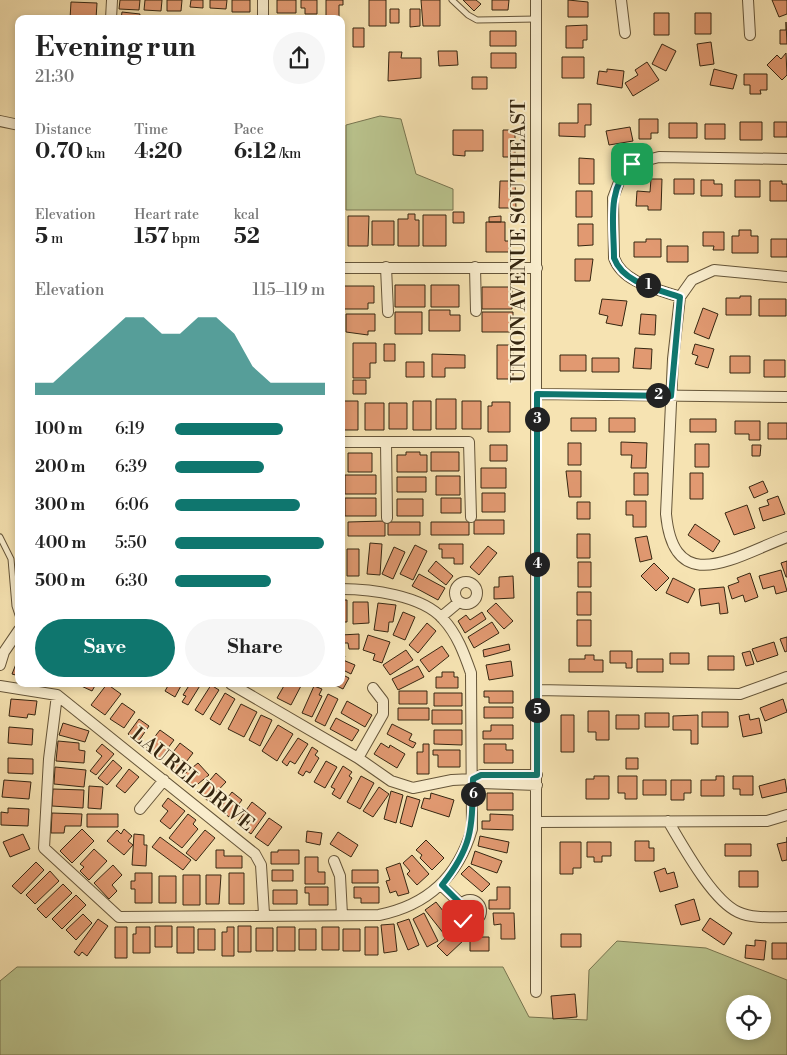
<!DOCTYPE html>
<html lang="en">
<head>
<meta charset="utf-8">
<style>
	body { margin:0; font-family:"Libre Bodoni",serif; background:#f6f6f6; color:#222; height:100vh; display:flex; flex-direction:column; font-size:19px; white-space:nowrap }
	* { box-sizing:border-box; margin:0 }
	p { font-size:16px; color:#767676 }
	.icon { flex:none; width:28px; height:28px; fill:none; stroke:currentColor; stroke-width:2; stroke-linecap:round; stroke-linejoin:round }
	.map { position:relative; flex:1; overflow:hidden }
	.panel { position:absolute; left:15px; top:15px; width:330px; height:672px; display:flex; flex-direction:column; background:#fff; border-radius:10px; box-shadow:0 2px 8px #0003 }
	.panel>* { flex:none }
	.tools { position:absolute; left:726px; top:995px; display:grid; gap:10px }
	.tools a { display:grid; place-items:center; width:45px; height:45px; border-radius:50%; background:#fff; box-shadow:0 2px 8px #0003; font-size:25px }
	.pin { position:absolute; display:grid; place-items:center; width:42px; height:42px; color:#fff; margin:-21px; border-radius:10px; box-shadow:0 2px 8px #0006 }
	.km { position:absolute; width:25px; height:25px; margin:-12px; border-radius:50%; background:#222; color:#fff; font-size:14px; line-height:25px; text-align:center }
	.round { display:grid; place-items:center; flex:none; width:52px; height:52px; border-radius:26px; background:#f6f6f6 }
	.summary { display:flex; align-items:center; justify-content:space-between; height:85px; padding:0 20px }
	h1 { font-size:28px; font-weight:700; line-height:38px }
	.figures { display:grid; grid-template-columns:repeat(3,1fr); gap:8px; height:85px; padding:5px 20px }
	.figures div { display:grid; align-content:center }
	.figures b { font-size:21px; font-weight:700 }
	.figures small { font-size:14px; font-weight:400 }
	.figures p { font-size:14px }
	.chart { height:140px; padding:10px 20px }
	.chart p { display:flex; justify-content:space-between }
	.chart svg { width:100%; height:90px; margin-top:5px; fill:#0f766e; opacity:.7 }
	.primary-button { display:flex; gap:10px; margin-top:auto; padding:10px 20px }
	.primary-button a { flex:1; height:58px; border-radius:30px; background:#0f766e; color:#fff; font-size:20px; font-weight:700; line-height:58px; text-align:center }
	.primary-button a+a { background:#f6f6f6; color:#222 }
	ul { padding:0 20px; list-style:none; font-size:16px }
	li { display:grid; grid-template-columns:80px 60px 1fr; align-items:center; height:38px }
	li i { height:12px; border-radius:6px; background:#0f766e }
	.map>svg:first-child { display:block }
	.green { fill:#bac48e; stroke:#787550; fill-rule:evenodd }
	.building { fill:#e19971; stroke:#352611 }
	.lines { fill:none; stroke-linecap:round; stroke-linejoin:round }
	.service-casing { stroke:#655539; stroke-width:7 }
	.minor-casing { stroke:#655539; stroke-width:12 }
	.service { stroke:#f9edcd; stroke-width:5 }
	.minor { stroke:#f9edcd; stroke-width:10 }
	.route-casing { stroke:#fff; stroke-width:10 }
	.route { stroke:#0f766e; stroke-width:6 }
	.labels { text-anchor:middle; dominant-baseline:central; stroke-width:4; stroke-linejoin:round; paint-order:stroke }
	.street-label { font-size:20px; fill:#352611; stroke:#f9edcd }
</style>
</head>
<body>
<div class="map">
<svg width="787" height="1055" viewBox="0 0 787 1055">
	<rect width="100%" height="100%" fill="#f6e3b2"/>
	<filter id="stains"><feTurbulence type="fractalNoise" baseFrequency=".004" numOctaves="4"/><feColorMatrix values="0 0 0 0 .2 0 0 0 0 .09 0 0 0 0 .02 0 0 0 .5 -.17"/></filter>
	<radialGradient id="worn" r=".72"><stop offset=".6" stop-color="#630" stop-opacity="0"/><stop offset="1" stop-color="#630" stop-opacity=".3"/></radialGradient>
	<path class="green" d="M380,116L401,119L416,174L453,189V210H346V125Z
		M617,941L706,948L787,980V1055H0V981L17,967H503L529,1017L587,1020L589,970ZM735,1004H762V1031H735Z"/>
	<path class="building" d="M120,0H140L139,10L119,9Z
		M145,0H162L161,11L144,10Z
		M167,0H182L181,11H167Z
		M191,0H203V8L190,7Z
		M210,0H227L226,9L210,8Z
		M232,0H250V12H232Z
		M277,0H296V13H277Z
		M301,0H317V14H305V8H301Z
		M326,0H343V5H339V19H326Z
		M369,0H386V26H369Z
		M421,0H440V26H423Z
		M463,0H476L481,4L474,11Z
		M492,0H509L508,10H492Z
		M568,0L588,2V17H568Z
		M772,0H787V14L779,17Z
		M71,2L97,3L96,19H70Z
		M390,9H399V23H390Z
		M410,9H420V26L410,27Z
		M122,12L140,14L139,19H121Z
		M654,13H669V35H654Z
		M695,13H711V34H695Z
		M786,22L787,44H780V30H786Z
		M587,25V40H583V48H566V26Z
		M353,28H364V47H353Z
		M490,31H516V46H490Z
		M711,42L714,64L700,66L697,44Z
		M662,44L676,51L666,71L652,64Z
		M438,51H457L458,65L439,66Z
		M389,52H402L401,58H421V78L388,81Z
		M491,53H516V68H491Z
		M786,53L787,75L782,80L767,65L777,55L781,59Z
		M562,57H584V78H562Z
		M647,62L659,80L633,96L625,83L638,75L635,70Z
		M607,69L624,71L622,88L597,84L599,71L607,72Z
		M714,69L737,75L733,89L710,85Z
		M744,74H767V90H760L761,94H750V85H744Z
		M472,77H487V89H472Z
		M578,104H591V125H585V137L559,136V123H578Z
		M639,119H658V133H651V139H639Z
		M740,122H762V140H740Z
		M774,122H787V137H774Z
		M669,123H697V138H669Z
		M705,124H725V139H705Z
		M630,127L633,141L609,145L606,131Z
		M453,130H483V151H465V156L453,155Z
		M503,130H515V157H503Z
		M579,158L594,159V184H579Z
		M651,179H662L661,210H648V206H636L637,191L650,192Z
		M674,179H694V194H674Z
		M701,180H714V184H722V196H701Z
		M735,180H760V197H735Z
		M500,181H515L516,208H499Z
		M770,181H782V184H787V201H770Z
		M576,191H592V217H576Z
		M453,212H464V223H453Z
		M408,214H415V220H419V246H398V219H408Z
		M423,215H446V246H423Z
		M348,216H369L368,246H348Z
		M501,216V222H489V217Z
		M372,221H394V245H372Z
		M486,222H505V241H509V252H486Z
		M578,224H593V245L578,246Z
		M739,230H751V236H758V253H732V236H739Z
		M703,232H724V250H713L714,246H703Z
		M646,239H661V257H634V242H646Z
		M771,239H787V257H771Z
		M667,246H688V262H667Z
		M575,259H593L590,281H575Z
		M395,285H425V307H395Z
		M431,285H459V307H431Z
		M344,286H374V303H368V309H344Z
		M482,287H512V309H482Z
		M740,296H751V315H726V298H740Z
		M602,299L627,301L622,326L606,323L608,316L599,314Z
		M759,299H786V316H759Z
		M703,308L718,314L709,339L694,333Z
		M429,310H450V315H460V331H429Z
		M395,312H422V334H395Z
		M482,312H513V332H482Z
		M346,314H375V331H368V335L346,332Z
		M641,314L656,315L655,335L639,334Z
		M353,343H376V363H370V378H353Z
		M384,344H395V361H384Z
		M695,344L714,349L708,368L695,364L698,356L692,354Z
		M497,345H513V379H497Z
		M635,348L652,349L651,369L633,368Z
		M432,354L465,355V368H445V377H432Z
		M560,355H586V371H560Z
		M730,356H750V373H730Z
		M592,358H619V372H592Z
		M764,360H785V377H764Z
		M406,362H424V377H406Z
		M353,380H366V394H353Z
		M436,399H456V429H436Z
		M341,401H358V430H341Z
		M413,401H431V430H413Z
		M462,401H481V429H462Z
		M492,402H510V432H488V406H492Z
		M365,403H384V430H365Z
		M389,403H407V429H389Z
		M571,418H596V431H571Z
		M609,418H635V432H609Z
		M690,419H716V432H690Z
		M735,421H760V440H749V434H735Z
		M768,423H787V439H768Z
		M621,442L647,443L646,468H631L632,455H621Z
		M568,443H581V465H568Z
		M695,444H709V467H695Z
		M490,445H507V461H490Z
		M752,445H761L760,456H752Z
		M406,452H420V455H427V472H397V455H406Z
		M431,452H459V471H431Z
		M348,453H372V472H348Z
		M481,468H506V488H481Z
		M566,471H581V497H569Z
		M634,473H648V495H634Z
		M690,473H703V499H690Z
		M345,475H376V494H345Z
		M436,476H460V495H436Z
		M397,477H426V492H397Z
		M763,481L768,492L754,498L749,487Z
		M482,493H505V512H482Z
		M778,496L785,514L763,521L759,508L769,505L767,500Z
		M345,498H376V516H345Z
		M441,498H461V513H441Z
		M397,499H423V516H397Z
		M626,501H646V527H633V515H626Z
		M577,502H590V519H577Z
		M747,505L755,528L734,535L725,513Z
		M474,520H504V534H474Z
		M385,521V536H348V522Z
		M388,522H420V535H388Z
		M431,522H469V535H431Z
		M695,524L720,541L713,552L688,535Z
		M577,534H590V558H577Z
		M647,536L652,559L640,562L635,538Z
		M370,543L382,544L380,575L367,574Z
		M439,544H463V564H454V558H442V549H439Z
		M415,545L427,551L413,580L400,574Z
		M488,546L497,553L479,575L470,567Z
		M394,547L405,552L393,579L382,574Z
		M347,549H359V576H347Z
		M436,561L453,576L446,585L428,571Z
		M787,561V577H786L781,563Z
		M578,562H591V587H578Z
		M654,563L669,578L656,591L641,576Z
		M781,570L787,591L776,594L774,586L763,589L759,576Z
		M750,573L758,597L745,602L743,595L732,599L728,586L739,582L737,578Z
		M419,574L445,588L438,600L412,586Z
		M513,576L514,598L494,599V587H499V577Z
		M673,578L695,589L688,603L666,593Z
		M724,587L728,613L720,614L719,603L701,606L699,589Z
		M577,592H591V615H577Z
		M341,600H347V622H341Z
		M353,602H368L369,623L353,624Z
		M378,603L396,605L393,622H389L388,632L374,630Z
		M496,603L513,621L504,629L487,611Z
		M403,612L415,617L405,640L393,635Z
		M482,612L486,619L465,633L458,621L466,615L470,620Z
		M577,620H591V646H577Z
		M492,622L499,633L474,648L468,637Z
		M427,623L436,631L418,653L409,645Z
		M359,634V649H349L348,643H341V635Z
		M368,635L390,642L382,663L373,660L375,654L363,650Z
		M787,637V651L785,652L780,639Z
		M774,642L778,655L757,662L752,649Z
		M509,644L510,650L484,657L483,650Z
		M442,646L449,656L429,672L420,660Z
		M406,650L413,660L390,675L383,665Z
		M610,651H632V668H626V663H610Z
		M750,651L754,664L746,666L742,653Z
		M670,653H689V664H670Z
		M341,654L345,656L343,660L355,665L351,674L341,669Z
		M585,655H594V660H603V672H569V659H585Z
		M708,656H734V670H708Z
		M18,659L19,660V676L12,674Z
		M637,659H663V672H637Z
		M511,661L513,676L489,680L486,665Z
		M418,666L424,677L398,690L392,679Z
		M442,672H454V677H458V688H436V677H442Z
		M341,674L349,678L343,689L333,684H341Z
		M77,684H96L92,691Z
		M107,684L121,694L105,715L91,705Z
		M169,684H182L175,697L165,691Z
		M190,684H201L188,705L182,702L186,696L183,695Z
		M285,684H302L291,705L277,698Z
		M211,685L219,690L203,715L195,710Z
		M314,686L322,689L319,695L322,696L312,717L302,713Z
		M399,691H427V704H399Z
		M484,691H513V703H489V697H484Z
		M225,693L235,699L220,725L210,719Z
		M434,693H462V706H434Z
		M328,694L338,699L325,726L315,721Z
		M11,699L37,701L35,715L28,714L27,718L9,716Z
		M783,699L787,712L765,721L760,708Z
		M347,701L372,715L365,727L341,713Z
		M122,703L135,712L124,728L110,719Z
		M241,704L257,712L244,737L228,729Z
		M484,707H513V718H484Z
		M398,708H429V720H398Z
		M432,710H462V724H432Z
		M588,711H609V740H596V732H588Z
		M702,712H728V727H702Z
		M645,713H669V727H645Z
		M749,714L750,720L759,718L762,733L743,737L739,716Z
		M261,715L272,720L260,746L249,740Z
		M561,715H574V752H561Z
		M616,715H639V729H616Z
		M698,715V744H691V730H673V716Z
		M336,718L359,730L352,741L330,729Z
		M139,719L149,726L138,742L128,734Z
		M63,723L89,731L85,742L59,735Z
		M392,724L412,734L409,740L416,743L413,748L387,734Z
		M278,725L293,734L277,761L262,751Z
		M491,725H513V739H483V731H491Z
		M9,727L33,729L32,745L8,743Z
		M160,730L174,740L159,760L145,749Z
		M434,730H462V745L434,744Z
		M298,738L308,744L295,764L290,761L287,766L282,762Z
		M58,741L79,743V750L85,751L84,763L56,761Z
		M180,743L193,753L177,774L164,764Z
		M381,743L389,748L390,745L405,754L397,768L374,754Z
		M102,744L114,754L96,775L90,771L102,756L96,751Z
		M423,744H429V774H417V752H423Z
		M484,744H506V750H513V763H484Z
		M312,747L318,751L315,755L319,758L310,773L306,771L303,776L298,773Z
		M433,750H460V767H438V755H433Z
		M8,758L33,759V774L8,773Z
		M626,758H638V769H626Z
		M113,760L122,768L107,785L98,778Z
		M326,761L337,767L325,788L314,782Z
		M198,763L209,775L193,788L182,776Z
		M343,766L352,772L349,776L352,778L340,799L332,794L335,789L331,787Z
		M55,767L86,770L84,787L54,784Z
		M129,769L139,777L125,793L116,786Z
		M216,773L226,782L208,801L199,793Z
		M361,776L374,783L360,809L347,802Z
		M594,776H609V799H586V779H594Z
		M618,776H637V799H625V793H618Z
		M716,776H724V796H701V780H716Z
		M733,776H753V795H740V789H733Z
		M785,779L787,792L762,798L759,786Z
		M4,780L31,782L29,799L2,797Z
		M643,780H666V795H643Z
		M671,780H691V793H684V800H671Z
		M89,786L103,787L101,809L88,808Z
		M379,787L389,794L373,817L363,811Z
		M53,789L84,790L83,808L52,806Z
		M391,791L403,795L396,823L384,819Z
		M232,792L242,800L229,817L219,809Z
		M431,793L454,800L449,817L421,808L424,798L430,799Z
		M487,793H513V810H487Z
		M407,796L420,800L412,827L400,823Z
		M168,798L185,811L170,829L160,821L168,811L162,806Z
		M252,802L266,813L251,834L237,823Z
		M8,808L29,809L28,826L1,825V812L8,813Z
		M52,813L82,814L81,826H65L64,833H51Z
		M87,814H118V827H87Z
		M188,814L196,820L193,824L198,829L182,848L169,838Z
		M490,814L513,815V830L482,829V821H490Z
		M269,818L282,827L268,846L255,837Z
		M82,829L94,841L72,863L60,851Z
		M124,829L132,836L128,841L133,845L124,855L107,841L117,830L121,834Z
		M205,830L215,838L196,861L186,853Z
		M307,831L322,833L320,845L306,842Z
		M338,832L358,845L351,857L330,844Z
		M23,834L30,849L10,857L3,842Z
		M134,834L144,835V845H147L146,866L132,865Z
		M480,836L509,842L507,853L478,846Z
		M160,837L191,860L183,870L152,847Z
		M787,837V860L782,861L777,844L787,842Z
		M426,840L444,858L432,870L420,858L422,855L416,850Z
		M635,841H649V848H654V861H635Z
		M560,842H581V868H573V874H560Z
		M587,842H611V856H602V862H594V857H587Z
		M725,844H751V856H725Z
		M94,849L107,861L89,880L80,871L84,867L80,864Z
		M216,850H224V856H242V868H216Z
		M278,850H299V864H271V852H278Z
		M475,851L502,861L497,873L471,864Z
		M412,855L429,874L417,885L407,874L410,871L403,863Z
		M305,857H318V872H325V884H305Z
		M36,862L44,870L21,894L12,886Z
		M400,863L409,893L398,896L396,891L390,893L386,881L390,880L386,868Z
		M113,865L122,875L112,885L117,891L109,899L94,883Z
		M469,866L490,884L482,892L461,874Z
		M665,868L667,874L674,872L678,887L660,892L654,872Z
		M272,870H293V881H272Z
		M352,870H378V883H352Z
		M50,871L59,881L35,904L26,895Z
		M739,871H758V887H739Z
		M135,873H152V903H135V889H131V881H135Z
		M229,873H244V904H229Z
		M183,875H200V905H183Z
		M206,875H221L219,904H206Z
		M159,876H176V903H159Z
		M63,884L72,893L46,918L37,909Z
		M305,887H328V905H309V893H305Z
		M354,887H379V903H361V898H354Z
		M497,887H510V909H489V900H497Z
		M273,890H297V904H273Z
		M76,895L86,905L62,929L52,919Z
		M694,899L700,920L681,925L675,905Z
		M436,902L455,926L444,934L425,910Z
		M424,913L438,941L427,947L413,919Z
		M493,913H514L515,939H501V924L494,925Z
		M83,914L92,923L76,940L66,930Z
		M710,918L732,933L724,945L702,930Z
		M98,919L108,926L87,956L82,952L79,956L74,952Z
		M409,919L419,945L408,950L397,923Z
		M394,924L397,951L384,953L381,925Z
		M155,926H172V947H155Z
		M238,926H251V952H238Z
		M115,927H127V958H115Z
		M136,927H150V953H133V934H136Z
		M177,927H194V953H177Z
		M227,927H234V956H222V932H227Z
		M277,927H295V951H277Z
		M322,927H339V950H322Z
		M365,927H378V955H365Z
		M256,928H273V951H256Z
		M198,929H215V950H198Z
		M299,929H316V950H299Z
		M343,929H360V951H343Z
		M455,929L465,939L447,956L437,946Z
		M470,930H481V937H489V951H470Z
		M561,934H581V947H561Z
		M755,940L766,941L764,960L745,958L746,945L755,946Z
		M772,943H787V959H772Z
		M575,994L577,1017L553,1019L551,996Z"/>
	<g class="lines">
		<g class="service-casing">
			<path id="service" d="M452,0L468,15L477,20L536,19
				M0,537L11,559L15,606L19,618"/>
		</g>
		<g class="minor-casing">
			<path id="minor" d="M263,0V19
				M621,0L625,33
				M748,0L750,35
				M111,19L112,0
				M0,121L19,125
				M386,267L388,312
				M475,267L476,311
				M341,268H537
				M787,277L714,270L692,280L680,297L673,359L666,514C674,599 736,556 787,537
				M680,297C657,289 623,283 614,258L613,198L622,174L632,164L659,157L787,159
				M537,394L787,397
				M341,442H469L471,517
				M386,442L387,518
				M455 593a11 11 0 1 1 22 0a11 11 0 1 1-22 0Z
				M441,617L459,602
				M0,665L4,652L19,630
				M231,684L358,758L391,781L413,788L452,780L473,779
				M0,686L57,695L49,759L44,848L119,917L379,915C428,905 458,877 472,829L471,673C464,653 457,634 443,619C422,595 370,589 341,589
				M537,690L740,694L787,677
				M57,695L255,854L261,865L264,914
				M358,758L383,714V701L373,688
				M537,775H481L473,779L481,783L537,785
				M140,809L164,780
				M668,821C683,846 712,900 738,912C753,919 771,917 787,917
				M537,822L767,821L787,815
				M334,861L340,876L342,915
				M441,885L461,904
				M459 911a11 11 0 1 1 22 0a11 11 0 1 1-22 0Z
				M536,992V0"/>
		</g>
		<use href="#service" class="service"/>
		<use href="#minor" class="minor"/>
	</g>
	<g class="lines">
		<g class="route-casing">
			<path id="route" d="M463,921L458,911L461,904L442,885C473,846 472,828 473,779L481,775H537V394L671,396L680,297C657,289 623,283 614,258C614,225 606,189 632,164"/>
		</g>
		<use href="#route" class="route"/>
	</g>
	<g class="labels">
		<g class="street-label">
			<text transform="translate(519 241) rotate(-90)">UNION AVENUE SOUTHEAST</text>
			<text transform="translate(192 780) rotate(39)">LAUREL DRIVE</text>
		</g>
	</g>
	<rect width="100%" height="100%" filter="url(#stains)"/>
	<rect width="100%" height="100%" fill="url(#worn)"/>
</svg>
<div class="tools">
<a><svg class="icon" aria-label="locate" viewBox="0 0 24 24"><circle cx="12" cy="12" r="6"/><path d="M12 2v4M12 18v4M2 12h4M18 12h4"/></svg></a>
</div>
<div class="pin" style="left:632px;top:164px;background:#1e9e55"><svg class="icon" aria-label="arrive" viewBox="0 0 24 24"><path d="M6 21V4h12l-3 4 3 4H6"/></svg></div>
<div class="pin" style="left:463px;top:921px;background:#d93025"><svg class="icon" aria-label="check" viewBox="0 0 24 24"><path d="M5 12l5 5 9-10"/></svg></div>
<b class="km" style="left:648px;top:285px">1</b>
<b class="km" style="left:658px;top:395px">2</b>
<b class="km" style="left:537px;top:419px">3</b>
<b class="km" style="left:537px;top:564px">4</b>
<b class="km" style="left:537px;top:710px">5</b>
<b class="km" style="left:473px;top:794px">6</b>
<section class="panel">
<div class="summary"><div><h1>Evening run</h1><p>21:30</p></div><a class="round"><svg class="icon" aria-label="share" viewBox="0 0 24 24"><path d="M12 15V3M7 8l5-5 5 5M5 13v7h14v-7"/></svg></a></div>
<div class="figures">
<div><p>Distance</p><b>0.70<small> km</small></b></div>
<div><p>Time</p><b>4:20</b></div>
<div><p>Pace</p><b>6:12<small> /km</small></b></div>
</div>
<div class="figures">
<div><p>Elevation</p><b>5<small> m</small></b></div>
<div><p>Heart rate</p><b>157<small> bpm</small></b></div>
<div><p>kcal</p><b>52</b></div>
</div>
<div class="chart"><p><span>Elevation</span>115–119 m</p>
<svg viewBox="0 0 160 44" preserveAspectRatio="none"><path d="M0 44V38L10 38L20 30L30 22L40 14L50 6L60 6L70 14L80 14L90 6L100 6L110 14L120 30L130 38L140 38L150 38L160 38V44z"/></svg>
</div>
<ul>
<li><b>100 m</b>6:19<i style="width:72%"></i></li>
<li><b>200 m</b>6:39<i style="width:59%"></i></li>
<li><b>300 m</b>6:06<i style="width:83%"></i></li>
<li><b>400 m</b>5:50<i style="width:99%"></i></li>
<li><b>500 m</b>6:30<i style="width:64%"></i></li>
</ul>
<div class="primary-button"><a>Save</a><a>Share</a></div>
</section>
</div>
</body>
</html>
